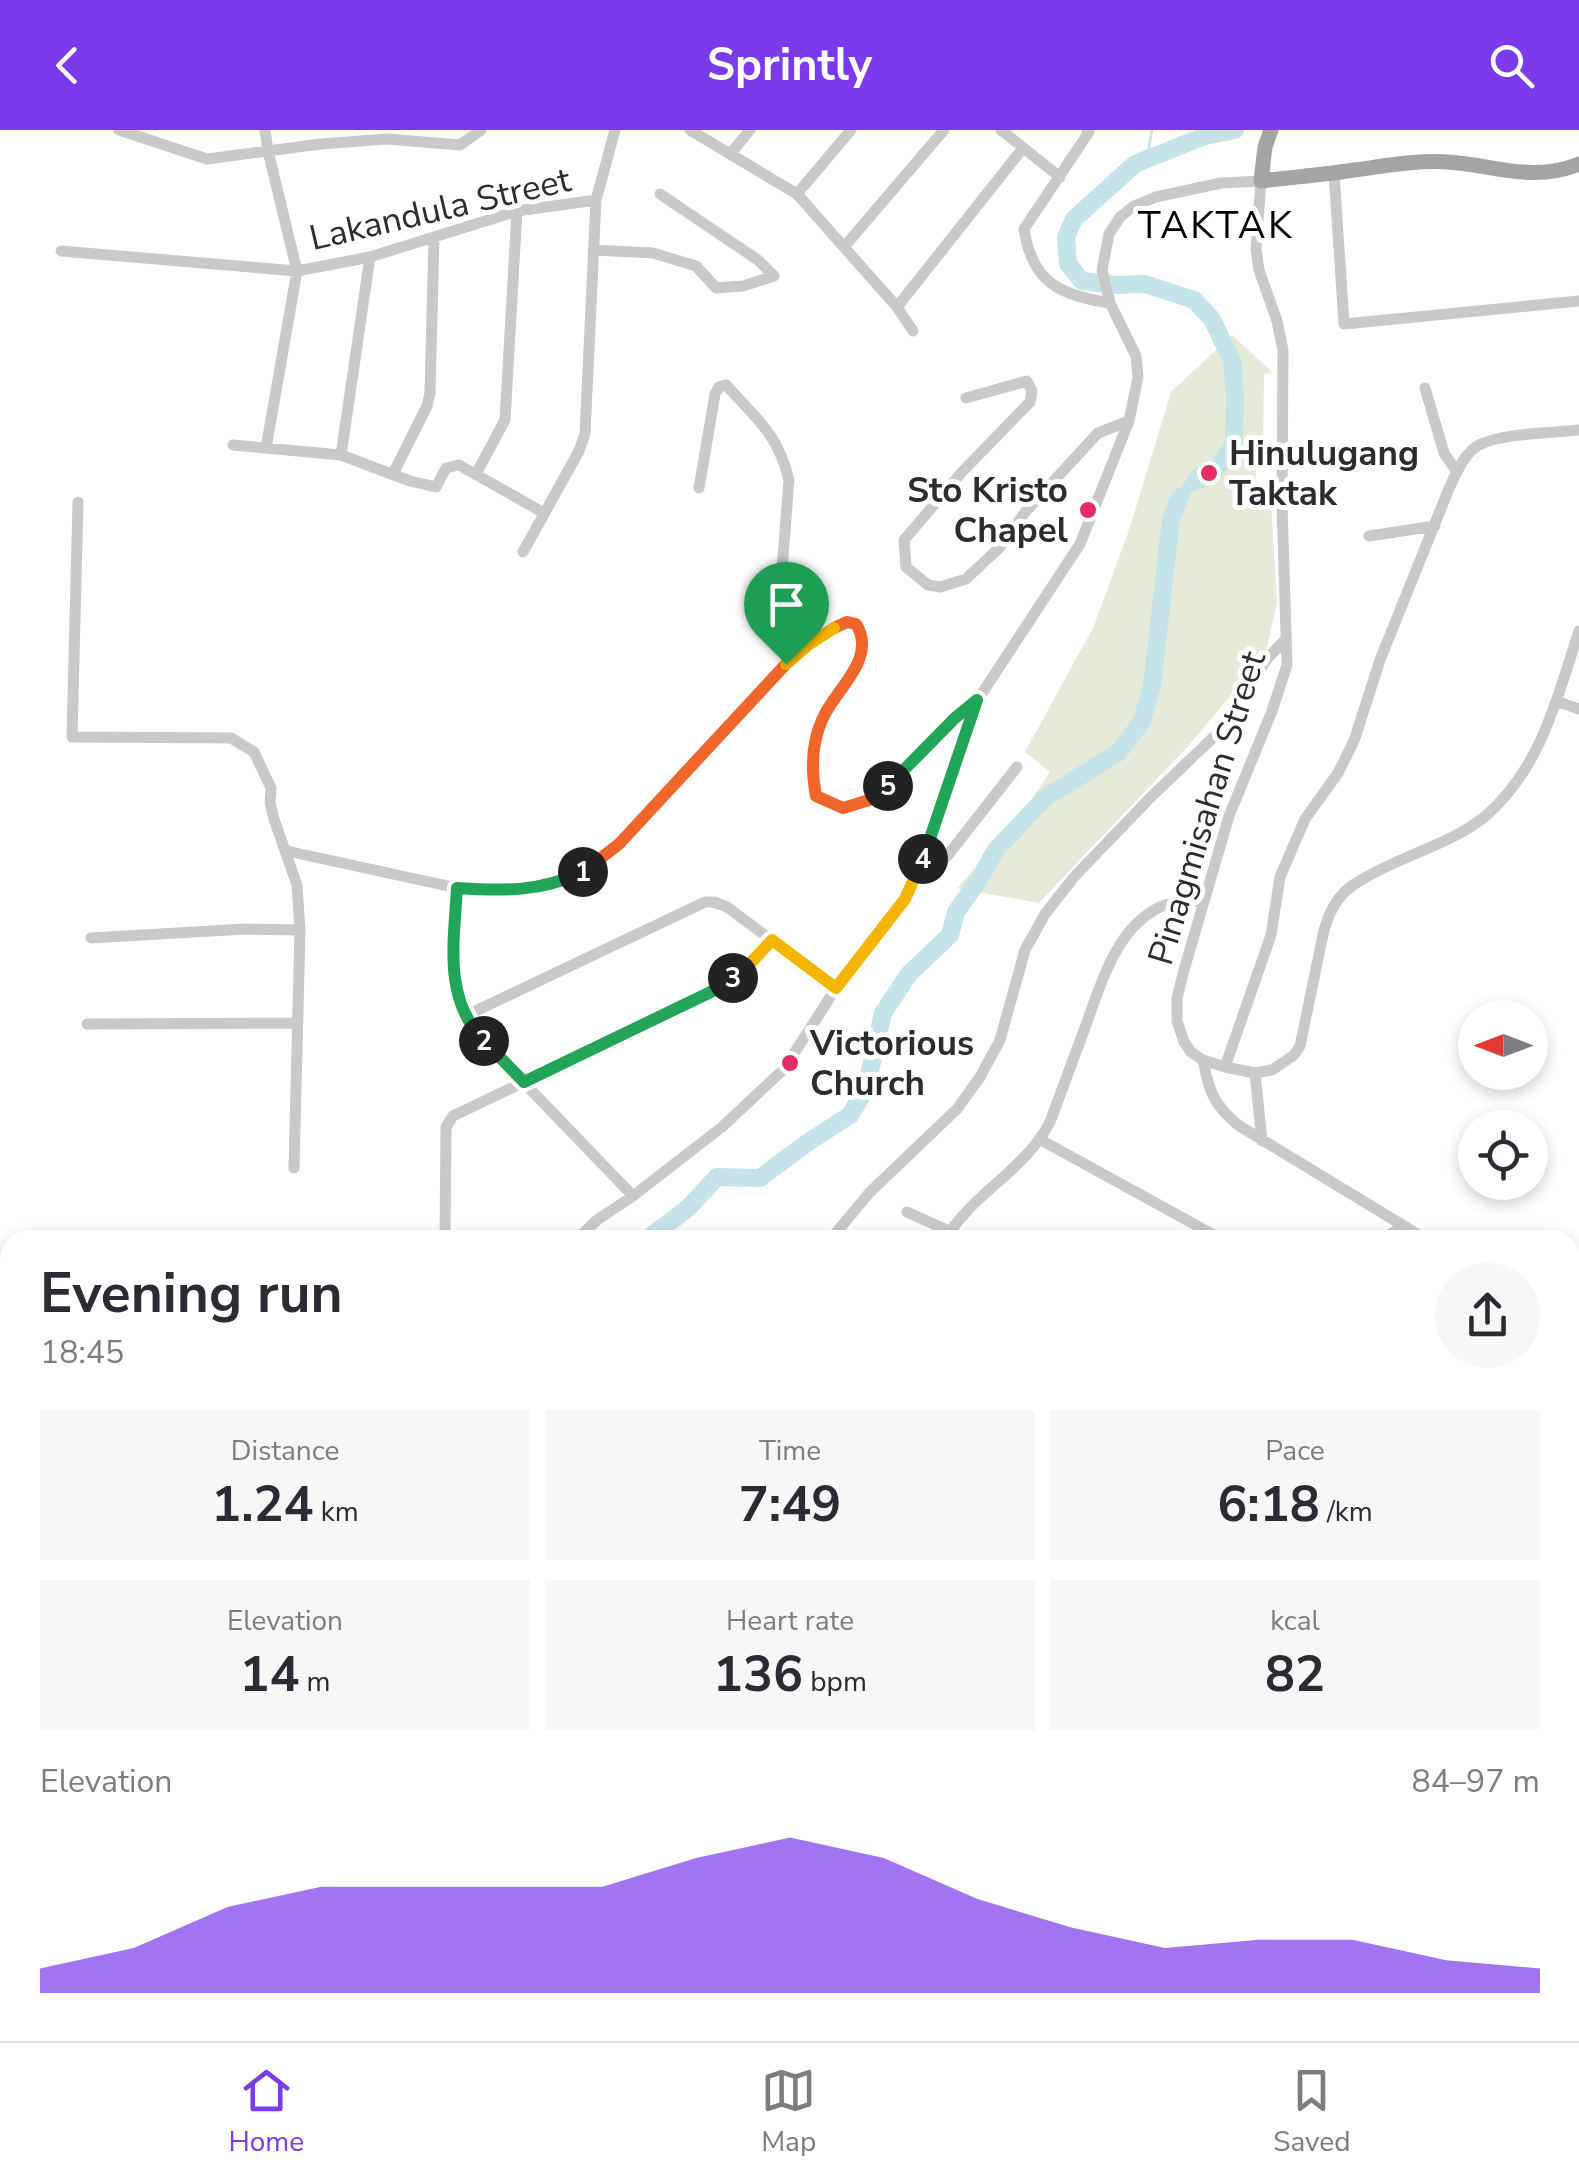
<!DOCTYPE html>
<html lang="en">
<head>
<meta charset="utf-8">
<style>
	body { margin:0; font-family:"Nunito Sans",sans-serif; background:#f7f7f7; color:#2b2b33; height:100vh; display:flex; flex-direction:column; font-size:38px; white-space:nowrap }
	* { box-sizing:border-box; margin:0 }
	p { font-size:32px; color:#7c7c81 }
	.icon { flex:none; width:55px; height:55px; fill:none; stroke:currentColor; stroke-width:2; stroke-linecap:round; stroke-linejoin:round }
	.map { position:relative; flex:1; overflow:hidden }
	.sheet { position:absolute; left:0px; top:1100px; width:1580px; height:812px; display:flex; flex-direction:column; background:#fff; border-radius:30px 30px 0 0; box-shadow:0 5px 15px #0003 }
	.sheet>* { flex:none }
	.needle { width:65px; rotate:270deg }
	.controls { position:absolute; left:1458px; top:870px; display:grid; gap:20px }
	.controls a { display:grid; place-items:center; width:90px; height:90px; border-radius:50%; background:#fff; box-shadow:0 5px 15px #0003; font-size:50px }
	.pin { position:absolute; display:grid; place-items:center; width:85px; height:85px; color:#fff; margin:-102px -42px; border-radius:50% 50% 50% 0; rotate:-45deg; box-shadow:0 0 10px #0007 }
	.pin .icon { rotate:45deg }
	.km { position:absolute; width:50px; height:50px; margin:-25px; border-radius:50%; background:#222; color:#fff; font-size:28px; line-height:50px; text-align:center }
	.round { display:grid; place-items:center; flex:none; width:105px; height:105px; border-radius:52px; background:#f7f7f7 }
	.summary { display:flex; align-items:center; justify-content:space-between; height:170px; padding:0 40px }
	h1 { font-size:55px; font-weight:700; line-height:75px }
	.stats { display:grid; grid-template-columns:repeat(3,1fr); gap:15px; height:170px; padding:10px 40px }
	.stats div { display:grid; align-content:center; border-radius:0px; background:#f7f7f7; text-align:center }
	.stats b { font-size:50px; font-weight:700 }
	.stats small { font-size:28px; font-weight:400 }
	.stats p { font-size:28px }
	.chart { height:280px; padding:20px 40px }
	.chart p { display:flex; justify-content:space-between }
	.chart svg { width:100%; height:180px; margin-top:10px; fill:#7c3aed; opacity:.7 }
	header { display:flex; justify-content:space-between; align-items:center; height:130px; padding:0 40px; background:#7c3aed; color:#fff; font-size:45px; font-weight:700 }
	.dock { display:flex; justify-content:space-around; align-items:center; height:140px; border-top:2px solid #e1e1e2; background:#fff; font-size:28px; color:#7c7c81 }
	.dock a { display:grid; justify-items:center; gap:5px }
	.dock .on { color:#7c3aed }
	.map>svg:first-child { display:block }
	.green { fill:#e6ead9 }
	.water { fill:#c5e4ea }
	.lines { fill:none; stroke-linecap:round; stroke-linejoin:round }
	.stream { stroke:#c5e4ea; stroke-width:2.5 }
	.river { stroke:#c5e4ea; stroke-width:18 }
	.minor { stroke:#c9c9c9; stroke-width:11 }
	.major { stroke:#a4a4a4; stroke-width:15 }
	.split-1-casing { stroke:#fff; stroke-width:20 }
	.split-2-casing { stroke:#fff; stroke-width:20 }
	.split-3-casing { stroke:#fff; stroke-width:20 }
	.split-4-casing { stroke:#fff; stroke-width:20 }
	.split-5-casing { stroke:#fff; stroke-width:20 }
	.split-6-casing { stroke:#fff; stroke-width:20 }
	.split-7-casing { stroke:#fff; stroke-width:20 }
	.split-1 { stroke:#f0652b; stroke-width:12 }
	.split-2 { stroke:#22a559; stroke-width:12 }
	.split-3 { stroke:#22a559; stroke-width:12 }
	.split-4 { stroke:#f5b400; stroke-width:12 }
	.split-5 { stroke:#22a559; stroke-width:12 }
	.split-6 { stroke:#f0652b; stroke-width:12 }
	.split-7 { stroke:#f5b400; stroke-width:12 }
	.poi-dot { fill:#e32e64; stroke:#fff; stroke-width:4 }
	.labels { text-anchor:middle; dominant-baseline:central; stroke-width:10; stroke-linejoin:round; paint-order:stroke }
	.street-label { font-size:35px; fill:#2c2c2c; stroke:#fff }
	.poi-label { font-size:35px; font-weight:bold; fill:#2c2c2c; stroke:#fff; text-anchor:start }
	.neighbourhood-label { font-size:38px; letter-spacing:2.5px; fill:#000; stroke:#fff }
</style>
</head>
<body>
<header><svg class="icon" aria-label="back" viewBox="0 0 24 24"><path d="M15 5l-7 7 7 7"/></svg>Sprintly<svg class="icon" aria-label="search" viewBox="0 0 24 24"><circle cx="10" cy="10" r="6"/><path d="M15 15l6 6"/></svg></header>
<div class="map">
<svg width="1579" height="1911" viewBox="0 0 1579 1911">
	<rect width="100%" height="100%" fill="#fff"/>
	<path class="green" d="M1232,205L1273,243L1264,244L1263,321L1256,324V359L1271,369L1277,474L1265,525L1190,614L1039,773L957,758L1017,691L1050,642L1025,622L1094,496L1130,397L1171,262Z"/>
	<path class="water" d="M1203,333L1216,339L1220,346L1186,366L1171,389V372L1193,340Z"/>
	<g class="lines">
		<path class="stream" d="M1147,29L1152,0"/>
		<path class="river" d="M1199,350L1216,339L1234,315L1235,266L1232,231L1212,189L1194,170L1145,154L1116,155L1082,151L1068,134L1066,107L1074,89L1135,34L1205,6L1235,0
			M646,1110L688,1078L717,1047L760,1048L807,1013L850,985L866,959L883,883L909,844L950,805L956,782L980,748L995,721L1045,668L1119,622L1142,591L1152,555L1171,389L1180,367
			M316,1911L317,1902"/>
		<path class="minor" d="M119,0L207,29L321,14L387,9L460,15L481,0
			M265,0L268,21L297,141L266,318
			M690,0L797,64L897,177L913,201
			M1001,0L1060,47
			M1087,0L1089,2L1024,99C1032,153 1060,165 1110,173
			M731,23L750,0
			M1334,43L1344,194L1579,171
			M797,64L851,0
			M844,117L944,0
			M593,120L653,123L696,136L716,158L743,156L774,146L758,130L660,64
			M61,121L297,141L370,127L517,81L596,70
			M897,177L1023,18
			M1425,258L1444,323L1457,342
			M966,268L1027,251L1032,261L1030,272L962,342L904,410L906,437L928,455L940,457L966,449L999,418L1026,381L1098,303L1129,291
			M233,315L341,325L410,351L436,357L446,338L459,335L544,383
			M341,325L370,127
			M393,344L427,276L430,263L434,107
			M476,344L505,290L517,81
			M699,358L715,264L719,257L726,255C756,288 778,304 789,350L778,491L786,534
			M78,372L72,607L231,608L254,622L271,658L270,673L274,689L297,755L300,800L294,1038
			M1369,406L1435,396
			M523,422L579,321L585,304L596,70L615,0
			M1556,571L1579,579
			M287,721L457,758L497,761L536,759L561,753L584,742L619,714L786,534C804,520 832,489 856,494C878,529 835,559 822,590C811,615 811,640 816,666L843,677L875,668L955,588L977,571
			M922,733L936,737L948,725L1017,637
			M457,758C453,814 445,855 477,904L633,1066
			M91,808L245,799L300,800
			M465,886L705,772H714L727,777L836,858
			M87,894L298,893
			M1203,930C1209,961 1213,974 1238,995L1427,1110
			M1225,937L1271,805L1280,747L1305,689L1338,643L1354,611L1380,530L1448,361C1454,348 1461,330 1472,320C1489,303 1553,303 1579,300
			M1255,943L1262,1011
			M1041,1010L1223,1110
			M907,1082L969,1110
			M445,1110L446,997L453,986L719,858L746,839L772,810
			M576,1110L597,1090L633,1066L722,997L784,939L836,858L905,769L922,733L977,571L1080,414L1129,291L1138,247L1136,226L1110,173L1102,140L1109,104L1120,87L1134,76L1156,67L1221,53L1261,51L1256,119L1259,140L1277,191L1283,220L1282,375L1287,535L1272,581L1229,686L1184,840L1177,868V891L1184,912L1191,922L1203,930L1225,937L1255,943L1272,940L1294,925L1300,916L1324,800C1328,788 1332,776 1341,766C1349,756 1361,750 1372,744C1408,724 1457,711 1488,684C1542,635 1557,568 1579,501
			M830,1110L870,1062L957,979L980,947L1000,910L1025,820L1045,784L1074,747L1151,667L1220,601L1267,529L1286,509
			M945,1110C972,1063 1025,1041 1050,992C1061,962 1072,933 1083,903C1099,861 1113,801 1158,778C1172,771 1189,772 1204,770
			M1381,1110L1404,1096
			M1570,1209L1579,1218
			M0,1279L10,1294
			M1570,1310L1579,1313
			M0,1377L10,1370
			M1570,1418L1579,1425
			M0,1567L10,1580
			M1570,1569L1579,1570
			M0,1696L10,1705
			M0,1836L10,1833
			M584,1902L592,1911
			M1239,1902L1244,1911
			M1512,1902L1535,1911
			M1547,1902L1577,1911
			M780,1911L790,1902
			M925,1911L927,1902
			M1378,1911L1380,1902"/>
		<path class="major" d="M1271,0L1265,17L1261,51C1292,47 1323,45 1354,40C1385,36 1417,30 1448,32C1494,35 1534,53 1579,34"/>
	</g>
	<g class="lines">
		<g class="split-1-casing">
			<path id="split-1" d="M583,742L619,714L786,534"/>
		</g>
		<g class="split-2-casing">
			<path id="split-2" d="M484,911C443,868 454,813 457,758C504,761 540,762 583,742"/>
		</g>
		<g class="split-3-casing">
			<path id="split-3" d="M484,911L524,952L719,858L733,848"/>
		</g>
		<g class="split-4-casing">
			<path id="split-4" d="M733,848L746,838L772,810L836,858L905,769L923,729"/>
		</g>
		<g class="split-5-casing">
			<path id="split-5" d="M888,656L955,588L977,570L923,729"/>
		</g>
		<g class="split-6-casing">
			<path id="split-6" d="M834,498L847,492L856,494C878,529 835,559 822,590C811,615 811,640 816,666L843,678L876,668L888,656"/>
		</g>
		<g class="split-7-casing">
			<path id="split-7" d="M786,534L808,515L834,498"/>
		</g>
		<use href="#split-1" class="split-1"/>
		<use href="#split-2" class="split-2"/>
		<use href="#split-3" class="split-3"/>
		<use href="#split-4" class="split-4"/>
		<use href="#split-5" class="split-5"/>
		<use href="#split-6" class="split-6"/>
		<use href="#split-7" class="split-7"/>
	</g>
	<g class="poi-dot">
		<circle cx="1209" cy="343" r="10"/>
		<circle cx="1088" cy="380" r="10"/>
		<circle cx="790" cy="933" r="10"/>
	</g>
	<g class="labels">
		<g class="street-label">
			<text transform="translate(440 79) rotate(-13)">Lakandula Street</text>
			<text transform="translate(1207 678) rotate(-73)">Pinagmisahan Street</text>
		</g>
		<g class="poi-label">
			<text x="1229" y="323">Hinulugang<tspan x="1229" dy="40">Taktak</tspan></text>
			<text x="1068" y="360" text-anchor="end">Sto Kristo<tspan x="1068" dy="40">Chapel</tspan></text>
			<text x="810" y="913">Victorious<tspan x="810" dy="40">Church</tspan></text>
		</g>
		<g class="neighbourhood-label">
			<text x="1216" y="95">TAKTAK</text>
		</g>
	</g>
</svg>
<div class="controls">
<a><svg class="needle" viewBox="-14 -14 28 28"><path d="M0-13l5 13h-10z" fill="#e53935"/><path d="M0 13l5-13h-10z" fill="#7c7c81"/></svg></a>
<a><svg class="icon" aria-label="locate" viewBox="0 0 24 24"><circle cx="12" cy="12" r="6"/><path d="M12 2v4M12 18v4M2 12h4M18 12h4"/></svg></a>
</div>
<div class="pin" style="left:786px;top:534px;background:#1e9e55"><svg class="icon" aria-label="arrive" viewBox="0 0 24 24"><path d="M6 21V4h12l-3 4 3 4H6"/></svg></div>
<b class="km" style="left:583px;top:742px">1</b>
<b class="km" style="left:484px;top:911px">2</b>
<b class="km" style="left:733px;top:848px">3</b>
<b class="km" style="left:923px;top:729px">4</b>
<b class="km" style="left:888px;top:656px">5</b>
<section class="sheet">
<div class="summary"><div><h1>Evening run</h1><p>18:45</p></div><a class="round"><svg class="icon" aria-label="share" viewBox="0 0 24 24"><path d="M12 15V3M7 8l5-5 5 5M5 13v7h14v-7"/></svg></a></div>
<div class="stats">
<div><p>Distance</p><b>1.24<small> km</small></b></div>
<div><p>Time</p><b>7:49</b></div>
<div><p>Pace</p><b>6:18<small> /km</small></b></div>
</div>
<div class="stats">
<div><p>Elevation</p><b>14<small> m</small></b></div>
<div><p>Heart rate</p><b>136<small> bpm</small></b></div>
<div><p>kcal</p><b>82</b></div>
</div>
<div class="chart"><p><span>Elevation</span>84–97 m</p>
<svg viewBox="0 0 160 44" preserveAspectRatio="none"><path d="M0 44V38L10 33L20 23L30 18L40 18L50 18L60 18L70 11L80 6L90 11L100 21L110 28L120 33L130 31L140 31L150 36L160 38V44z"/></svg>
</div>
</section>
</div>
<nav class="dock">
<a class="on"><svg class="icon" aria-label="home" viewBox="0 0 24 24"><path d="M3 11l9-7 9 7M6 9v11h12V9"/></svg>Home</a>
<a><svg class="icon" aria-label="map" viewBox="0 0 24 24"><path d="M3 6l6-2 6 2 6-2v14l-6 2-6-2-6 2zM9 4v14M15 6v14"/></svg>Map</a>
<a><svg class="icon" aria-label="saved" viewBox="0 0 24 24"><path d="M7 4h10v16l-5-4-5 4z"/></svg>Saved</a>
</nav>
</body>
</html>
